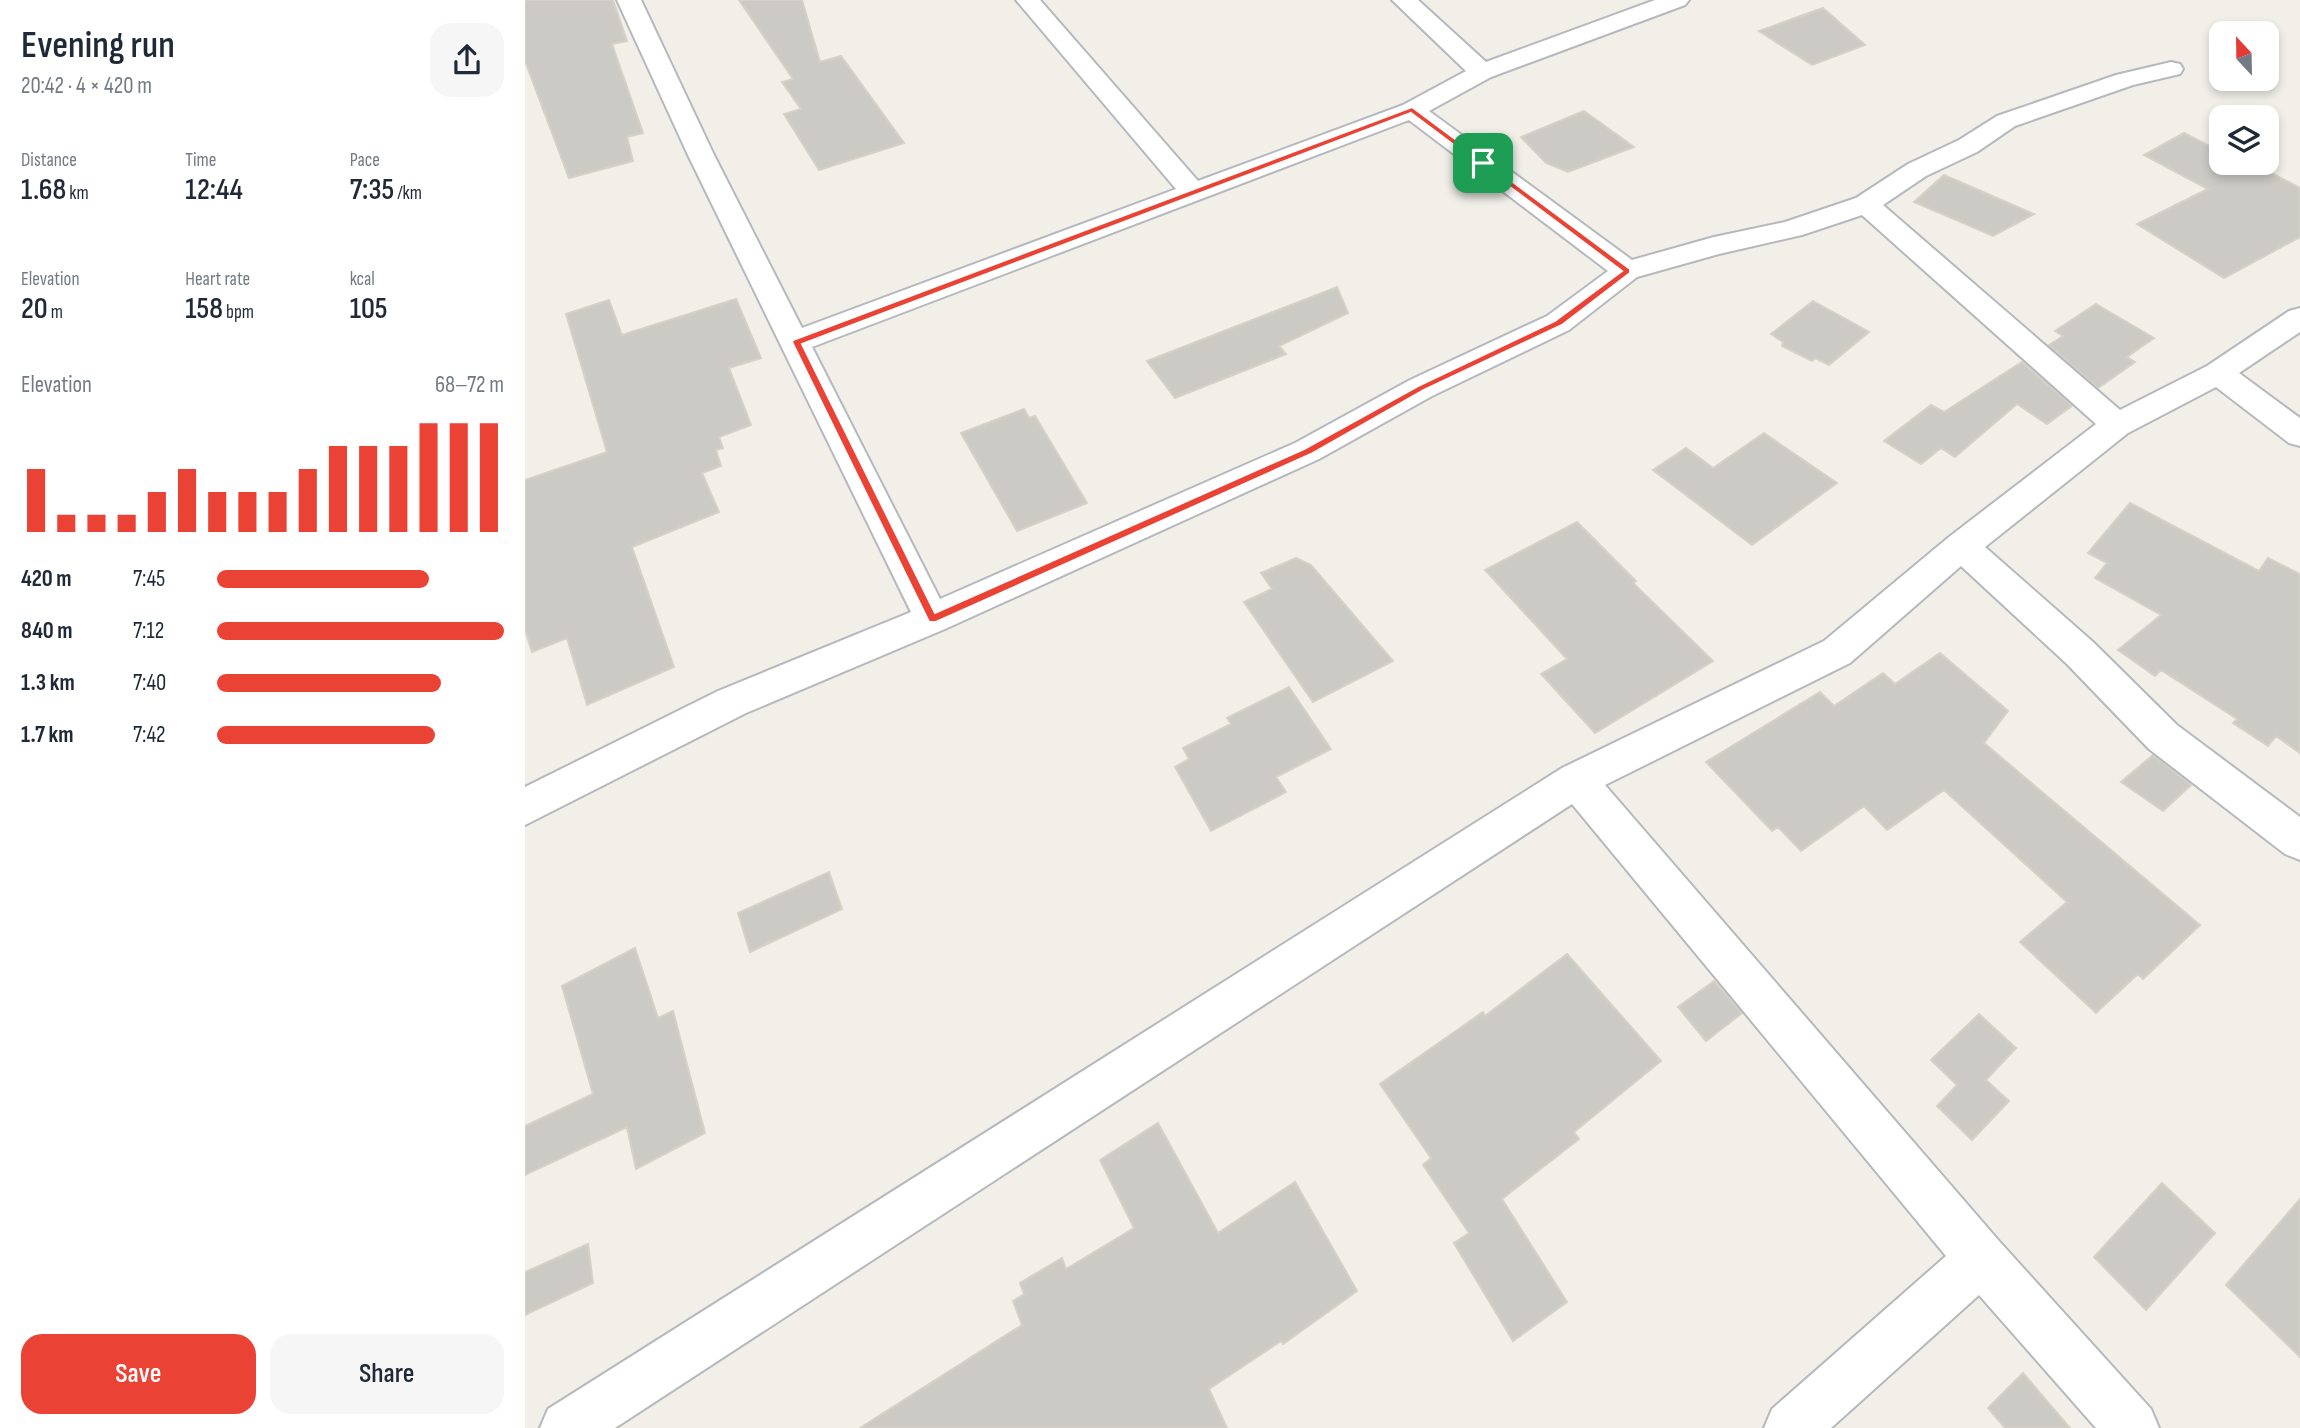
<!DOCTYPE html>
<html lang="en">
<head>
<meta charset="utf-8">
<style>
	body { margin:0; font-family:"Sofia Sans Condensed",sans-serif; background:#f6f6f7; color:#1f2937; height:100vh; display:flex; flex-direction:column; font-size:26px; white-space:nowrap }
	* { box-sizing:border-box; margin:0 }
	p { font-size:23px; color:#747a83 }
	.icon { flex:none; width:38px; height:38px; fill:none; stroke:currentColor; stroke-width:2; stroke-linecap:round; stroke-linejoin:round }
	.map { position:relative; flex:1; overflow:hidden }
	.drawer { display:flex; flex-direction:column; background:#fff; width:525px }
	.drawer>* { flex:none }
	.needle { width:46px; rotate:338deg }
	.controls { position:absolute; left:1684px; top:21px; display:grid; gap:14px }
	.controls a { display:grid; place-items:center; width:70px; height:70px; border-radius:14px; background:#fff; box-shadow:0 4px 10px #0003; font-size:35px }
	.pin { position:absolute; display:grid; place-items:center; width:60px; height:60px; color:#fff; margin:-30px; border-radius:14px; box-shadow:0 4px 10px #0006 }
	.round { display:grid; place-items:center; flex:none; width:74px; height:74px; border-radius:21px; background:#f6f6f7 }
	.head { display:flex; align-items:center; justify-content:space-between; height:119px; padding:0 21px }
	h1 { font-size:38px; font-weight:600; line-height:52px }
	.figures { display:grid; grid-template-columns:repeat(3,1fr); gap:10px; height:119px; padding:7px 21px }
	.figures div { display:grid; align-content:center }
	.figures b { font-size:30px; font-weight:600 }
	.figures small { font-size:19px; font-weight:400 }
	.figures p { font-size:19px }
	.chart { height:196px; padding:14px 21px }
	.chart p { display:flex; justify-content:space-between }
	.chart svg { width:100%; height:126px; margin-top:7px; stroke:#ea4335; stroke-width:6 }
	.action { display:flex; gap:14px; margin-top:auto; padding:14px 21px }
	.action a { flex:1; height:80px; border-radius:21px; background:#ea4335; color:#fff; font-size:28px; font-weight:600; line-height:80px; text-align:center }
	.action a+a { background:#f6f6f7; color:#1f2937 }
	ul { padding:0 21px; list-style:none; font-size:23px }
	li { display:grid; grid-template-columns:112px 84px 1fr; align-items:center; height:52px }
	li i { height:18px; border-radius:9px; background:#ea4335 }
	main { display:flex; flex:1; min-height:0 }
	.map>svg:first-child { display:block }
	.building { fill:#cccac5; stroke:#d6d1c6; stroke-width:2 }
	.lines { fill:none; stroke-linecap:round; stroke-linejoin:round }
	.minor-casing { stroke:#b5b8bc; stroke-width:4 }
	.minor { fill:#fff; fill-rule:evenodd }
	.route { fill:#ea4335; stroke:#fff; stroke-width:2; fill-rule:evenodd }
</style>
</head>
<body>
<main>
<section class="drawer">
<div class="head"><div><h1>Evening run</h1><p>20:42 · 4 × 420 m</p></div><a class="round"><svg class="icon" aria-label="share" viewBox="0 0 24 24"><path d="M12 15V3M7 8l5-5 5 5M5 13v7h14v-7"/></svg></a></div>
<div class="figures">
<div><p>Distance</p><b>1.68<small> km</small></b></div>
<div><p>Time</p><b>12:44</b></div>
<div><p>Pace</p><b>7:35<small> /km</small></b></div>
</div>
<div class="figures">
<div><p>Elevation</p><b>20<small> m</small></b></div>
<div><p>Heart rate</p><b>158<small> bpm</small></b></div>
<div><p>kcal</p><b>105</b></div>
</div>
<div class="chart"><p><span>Elevation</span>68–72 m</p>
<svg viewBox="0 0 160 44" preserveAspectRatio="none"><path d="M5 44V22M15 44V38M25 44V38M35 44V38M45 44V30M55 44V22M65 44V30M75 44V30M85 44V30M95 44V22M105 44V14M115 44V14M125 44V14M135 44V6M145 44V6M155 44V6"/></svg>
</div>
<ul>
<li><b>420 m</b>7:45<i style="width:74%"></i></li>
<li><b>840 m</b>7:12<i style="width:100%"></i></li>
<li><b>1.3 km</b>7:40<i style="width:78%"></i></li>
<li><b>1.7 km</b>7:42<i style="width:76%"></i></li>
</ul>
<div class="action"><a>Save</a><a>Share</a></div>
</section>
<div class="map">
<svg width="1775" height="1428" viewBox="0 0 1775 1428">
	<rect width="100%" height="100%" fill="#f1efe8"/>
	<path class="building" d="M0,0H88L102,41L87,44L118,133L102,137L108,161L44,178L0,61Z
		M214,0H277L295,62L316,56L379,143L294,170L259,114L276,109L257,82L268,79Z
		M1298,8L1340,45L1287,65L1234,31Z
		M1059,111L1109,147L1043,172L1021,163L996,137Z
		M1659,133L1696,152V163H1727L1775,188V237L1699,278L1612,224L1683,189L1619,155Z
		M1419,175L1509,214L1468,236L1389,202Z
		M812,287L823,313L754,346L761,354L650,398L622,361Z
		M211,299L236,358L204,368L226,425L194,437L198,448L191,450L196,466L177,473L194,512L107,547L149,667L62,705L42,638L7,652L0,630V480L82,452L41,314L84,300L97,335Z
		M1288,301L1344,332L1304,365L1290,358L1287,361L1257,346L1258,342L1246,334Z
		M1571,304L1629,338L1602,357L1610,362L1573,388L1524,345L1538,336L1530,331Z
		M1497,362L1547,406L1522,424L1492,404L1430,457L1416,448L1396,464L1359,441L1406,405L1419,412Z
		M499,409L504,418L510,416L562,503L492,531L436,433Z
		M1239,433L1312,483L1227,545L1128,470L1161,448L1188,468Z
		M1605,503L1734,571L1743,558L1775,574V753L1751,736L1743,746L1708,723L1712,719L1636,670L1630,676L1593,650L1636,615L1570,578L1582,563L1563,553Z
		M1052,522L1111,581L1108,583L1188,661L1070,733L1016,674L1042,659L960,570Z
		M771,558L786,565L868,661L788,702L719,602L747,589L736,573Z
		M1415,653L1483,711L1459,743L1675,925L1618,979L1613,974L1571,1013L1495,942L1542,902L1419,790L1362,830L1339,806L1276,851L1253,827L1247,831L1181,762L1295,692L1309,706L1358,673L1370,684Z
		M764,687L806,749L751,777L761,792L686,831L650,767L664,759L658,748L706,724L702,718Z
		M1628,755L1666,785L1638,811L1596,782Z
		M304,872L317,909L225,952L213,913Z
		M110,948L133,1018L148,1011L180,1133L111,1169L102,1127L0,1175V1126L68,1094L37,986Z
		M1042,954L1136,1061L1049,1132L1054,1139L977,1199L1042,1302L988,1341L929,1243L944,1233L898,1165L906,1158L855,1084L958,1012L960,1016Z
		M1189,981L1217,1013L1181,1041L1153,1007Z
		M1454,1014L1491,1048L1461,1080L1484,1101L1447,1140L1412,1106L1432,1085L1406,1060Z
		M633,1123L693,1233L770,1182L832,1291L758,1344L756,1341L684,1389L702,1428H335L497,1325L488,1301L499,1294L495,1283L537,1258L541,1269L609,1228L575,1160Z
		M1637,1183L1690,1233L1621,1310L1569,1257Z
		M1775,1199V1357L1701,1285Z
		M63,1244L68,1283L0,1315V1272Z
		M1498,1373L1545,1428H1480L1463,1408Z"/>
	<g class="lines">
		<g class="minor-casing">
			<path id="minor" d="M92,0H116L189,155L277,328L651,189L491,0H515L673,181L878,105L941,71L867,0H893L961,62L1130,0H1164L1160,5L966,77L904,111L1107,260L1189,237L1260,222L1331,198L1383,164L1434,140L1472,116L1591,75L1646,62L1655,64L1658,69L1655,74L1608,85L1490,126L1452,152L1401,176L1358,205L1595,410L1682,366L1764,311L1775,308V332L1714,373L1775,418V446L1764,443L1691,387L1603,433L1460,547L1568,642L1652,725L1775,817V860L1760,854L1624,749L1542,664L1436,566L1325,663L1080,785L1474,1241L1626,1409L1634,1428H1571L1454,1295L1306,1428H1239L1247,1409L1421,1256L1047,804L90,1428H15L23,1409L1037,768L1299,641L1424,537L1571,424L1337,215L1277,235L1194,254L1112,277L1044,330L907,396L794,459L420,629L221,713L0,825V787L193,691L386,612L163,155ZM884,120L1083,271L1022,316L885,380L770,443L415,599L287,347Z"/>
		</g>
		<use href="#minor" class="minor"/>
	</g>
	<path class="route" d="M887,107L1105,269V273L1037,325L899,390L786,454L411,622H404L267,342L268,340ZM886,113L1097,271L1030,321L893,386L779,449L410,613L277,344Z"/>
</svg>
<div class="controls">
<a><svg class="needle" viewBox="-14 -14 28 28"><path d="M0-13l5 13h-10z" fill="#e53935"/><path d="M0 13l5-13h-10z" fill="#747a83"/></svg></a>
<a><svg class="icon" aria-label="layers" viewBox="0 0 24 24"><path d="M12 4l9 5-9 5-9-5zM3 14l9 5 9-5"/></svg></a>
</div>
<div class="pin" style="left:958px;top:163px;background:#1e9e55"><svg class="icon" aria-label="arrive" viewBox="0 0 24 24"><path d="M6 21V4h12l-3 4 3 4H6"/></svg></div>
</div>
</main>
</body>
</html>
